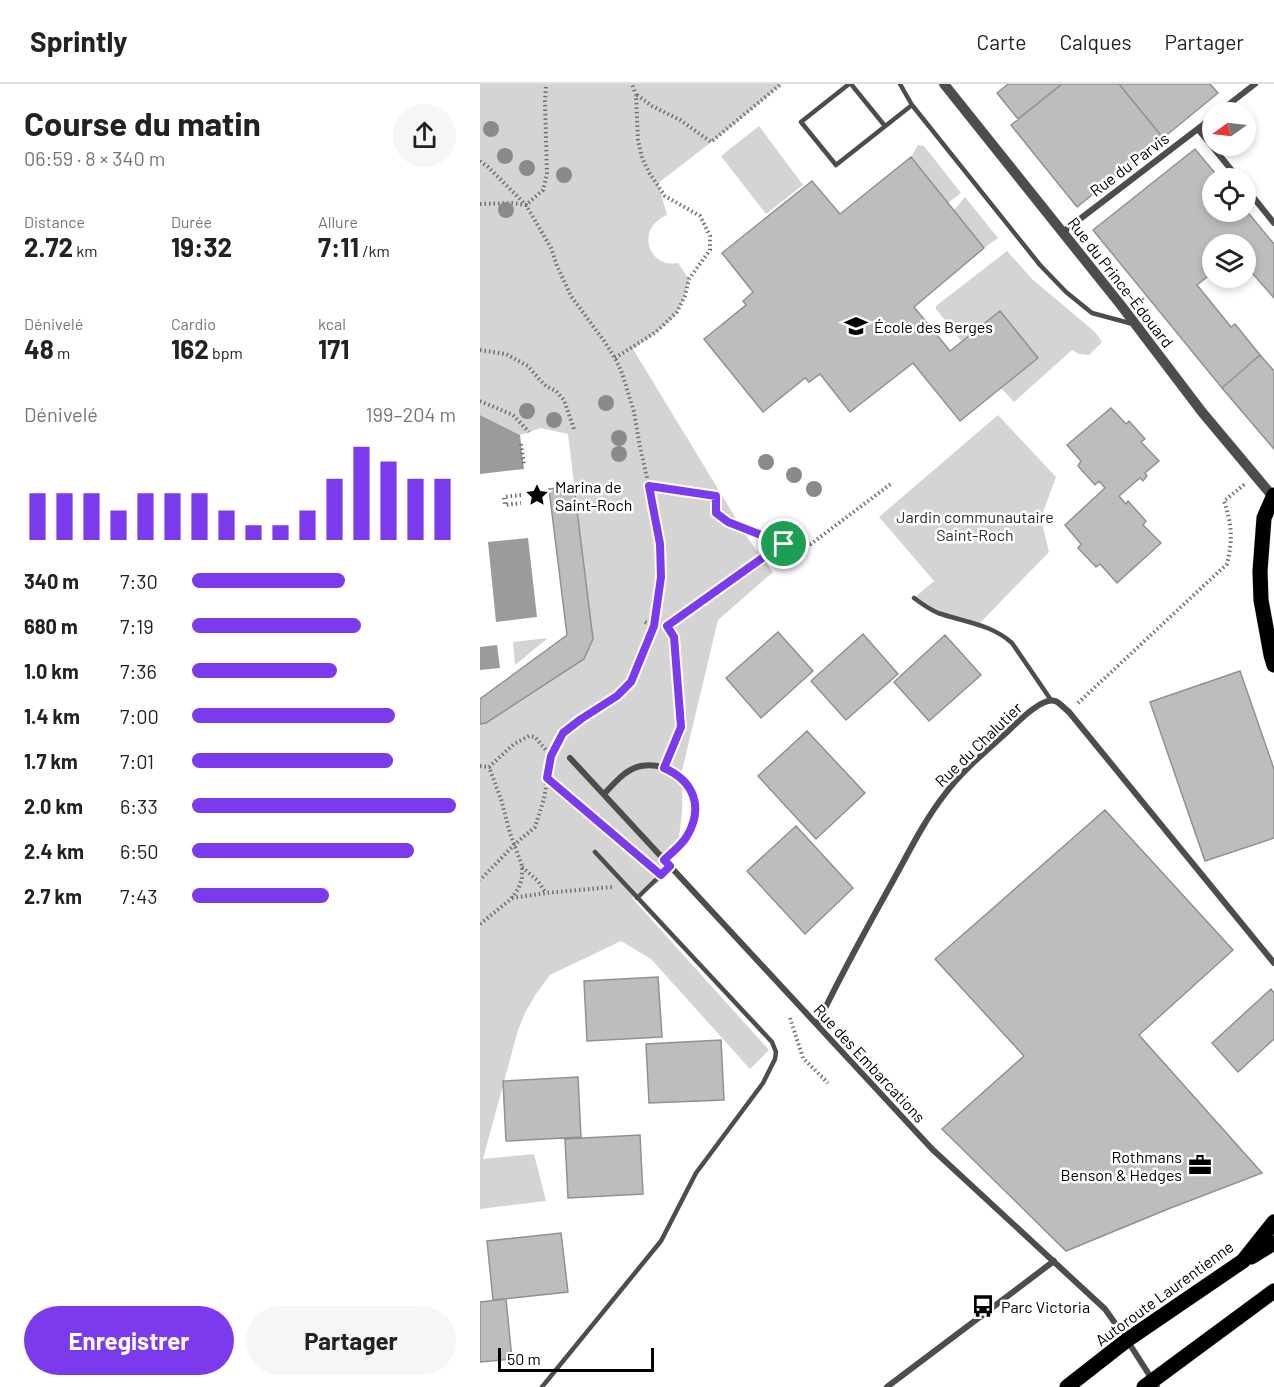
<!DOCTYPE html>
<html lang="fr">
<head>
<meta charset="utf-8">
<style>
	body { margin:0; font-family:Barlow,sans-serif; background:#f6f6f6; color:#222; height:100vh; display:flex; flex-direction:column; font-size:22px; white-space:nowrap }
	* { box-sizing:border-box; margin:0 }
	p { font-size:20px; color:#767676 }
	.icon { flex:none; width:33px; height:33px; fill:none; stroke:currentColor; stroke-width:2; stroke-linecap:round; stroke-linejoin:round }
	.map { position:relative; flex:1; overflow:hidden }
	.side { display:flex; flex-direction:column; background:#fff; width:480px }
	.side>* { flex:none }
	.needle { width:39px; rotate:256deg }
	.tools { position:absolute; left:722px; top:18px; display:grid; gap:12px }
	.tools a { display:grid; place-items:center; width:54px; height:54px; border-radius:50%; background:#fff; box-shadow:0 3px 9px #0003; font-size:30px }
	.scale { position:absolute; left:18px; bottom:15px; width:156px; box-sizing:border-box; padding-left:6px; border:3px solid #000; border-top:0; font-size:16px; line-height:21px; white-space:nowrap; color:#000; -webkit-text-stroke:4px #fff; paint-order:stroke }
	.pin { position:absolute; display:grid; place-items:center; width:51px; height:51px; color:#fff; margin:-26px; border:3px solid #fff; border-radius:50%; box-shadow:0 2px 6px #0007 }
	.round { display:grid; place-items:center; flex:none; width:63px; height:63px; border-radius:32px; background:#f6f6f6 }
	.headline { display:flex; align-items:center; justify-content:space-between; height:102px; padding:0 24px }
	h1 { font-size:33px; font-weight:700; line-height:45px }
	.metrics { display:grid; grid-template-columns:repeat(3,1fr); gap:9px; height:102px; padding:6px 24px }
	.metrics div { display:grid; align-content:center }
	.metrics b { font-size:26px; font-weight:700 }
	.metrics small { font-size:16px; font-weight:400 }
	.metrics p { font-size:16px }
	.chart { height:168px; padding:12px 24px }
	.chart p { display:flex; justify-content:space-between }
	.chart svg { width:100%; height:108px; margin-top:6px; stroke:#7c3aed; stroke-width:6 }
	.action { display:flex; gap:12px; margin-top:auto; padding:12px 24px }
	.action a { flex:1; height:69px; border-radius:36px; background:#7c3aed; color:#fff; font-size:24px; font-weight:700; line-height:69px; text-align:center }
	.action a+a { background:#f6f6f6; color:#222 }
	ul { padding:0 24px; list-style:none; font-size:20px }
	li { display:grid; grid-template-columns:96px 72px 1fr; align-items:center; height:45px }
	li i { height:15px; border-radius:8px; background:#7c3aed }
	header { display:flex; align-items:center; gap:36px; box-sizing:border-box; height:84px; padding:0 30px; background:#fff; border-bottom:2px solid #e0e0e0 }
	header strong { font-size:28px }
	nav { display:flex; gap:33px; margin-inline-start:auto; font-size:21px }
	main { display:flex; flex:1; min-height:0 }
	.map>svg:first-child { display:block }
	.green { fill:#d4d4d4 }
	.water { fill:#9b9b9b }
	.building { fill:#bdbdbd; stroke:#919191; stroke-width:1.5 }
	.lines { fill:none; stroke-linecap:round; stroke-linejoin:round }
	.primary-casing { stroke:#dbdbdb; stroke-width:16 }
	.path { stroke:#6f6f6f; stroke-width:4; stroke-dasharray:1.5 3; stroke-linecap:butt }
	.service { stroke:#4d4d4d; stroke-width:4.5 }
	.minor { stroke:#4d4d4d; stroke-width:6 }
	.tertiary { stroke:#4d4d4d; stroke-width:10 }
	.primary { stroke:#000; stroke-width:15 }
	.tree { fill:#8a8a8a }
	.route-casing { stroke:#fff; stroke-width:12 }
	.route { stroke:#7c3aed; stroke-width:8 }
	.labels { text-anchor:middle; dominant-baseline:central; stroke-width:5; stroke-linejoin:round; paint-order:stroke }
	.street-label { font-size:16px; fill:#000; stroke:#fff }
	.poi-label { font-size:16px; fill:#000; stroke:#fff; text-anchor:start }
	.park-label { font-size:16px; fill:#2b2b2b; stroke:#fff }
</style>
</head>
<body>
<header>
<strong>Sprintly</strong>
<nav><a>Carte</a><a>Calques</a><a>Partager</a></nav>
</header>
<main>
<section class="side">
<div class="headline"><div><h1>Course du matin</h1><p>06:59 · 8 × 340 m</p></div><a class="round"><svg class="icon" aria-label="share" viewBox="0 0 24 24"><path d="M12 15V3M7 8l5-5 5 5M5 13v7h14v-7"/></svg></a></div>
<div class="metrics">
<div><p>Distance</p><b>2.72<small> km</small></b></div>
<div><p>Durée</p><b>19:32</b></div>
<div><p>Allure</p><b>7:11<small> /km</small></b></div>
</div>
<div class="metrics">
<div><p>Dénivelé</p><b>48<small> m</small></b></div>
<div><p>Cardio</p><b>162<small> bpm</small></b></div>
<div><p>kcal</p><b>171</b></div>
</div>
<div class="chart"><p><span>Dénivelé</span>199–204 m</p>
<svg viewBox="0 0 160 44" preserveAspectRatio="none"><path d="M5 44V25M15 44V25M25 44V25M35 44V32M45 44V25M55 44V25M65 44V25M75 44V32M85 44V38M95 44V38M105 44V32M115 44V19M125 44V6M135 44V12M145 44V19M155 44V19"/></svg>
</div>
<ul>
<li><b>340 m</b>7:30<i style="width:58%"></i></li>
<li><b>680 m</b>7:19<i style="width:64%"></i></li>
<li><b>1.0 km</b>7:36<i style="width:55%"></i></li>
<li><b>1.4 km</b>7:00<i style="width:77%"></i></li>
<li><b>1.7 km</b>7:01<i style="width:76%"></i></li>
<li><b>2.0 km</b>6:33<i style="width:100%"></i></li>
<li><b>2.4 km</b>6:50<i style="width:84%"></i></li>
<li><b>2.7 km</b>7:43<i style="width:52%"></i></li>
</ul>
<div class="action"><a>Enregistrer</a><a>Partager</a></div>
</section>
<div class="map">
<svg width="794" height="1303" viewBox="0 0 794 1303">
	<rect width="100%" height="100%" fill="#fff"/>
	<path class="green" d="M0,0H302L250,44L178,99L187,131C155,144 168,185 198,179L209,195C206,206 204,217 198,227C189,241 166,256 153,265L269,456L293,488L238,536L201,691C205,721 201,774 180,797C173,804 160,808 152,814L289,966L270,985L171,875L141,857L70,891L56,910L45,929L38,946L3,1075L54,1070L66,1117L0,1125V640L6,639L104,575L113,555L88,350L61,344L40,351L0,331Z
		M279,42L323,101L286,130L241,72Z
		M438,61L444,62L481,109L468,119L431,73Z
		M485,113L518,154L504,164L473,126C479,122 480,118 485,113Z
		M527,167L552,195L615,248L622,258L609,271L599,270L592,266L534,318L521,304L558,274L520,227L482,258L456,225V222Z
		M518,331L576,393L561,434L569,468L498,541L459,529L434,514L454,497L399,433Z
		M68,554L35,581L33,558Z"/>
	<path class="water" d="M0,331L40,351L44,385L0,390Z
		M48,454L57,533L16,538L8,458Z
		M17,561L20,584L0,586V563Z"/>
	<path class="building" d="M528,0H582L538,35L517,9Z
		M582,0H639L683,54L597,123L531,41Z
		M639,0H730L738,9L683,54Z
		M715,65L739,94H732V128H765V125L794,160V214L765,181V160H732V189L717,201L751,243L755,240L780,271L742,304L613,146Z
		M431,73L504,164L434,223L470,267L520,227L558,274L480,337L433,279L370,328L340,290L329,298L325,294L283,328L224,255L266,221L263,217L273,208L242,169L332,97L360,130Z
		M780,271L794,287V365L742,304Z
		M631,324L646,340L649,337L665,355L661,358L679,377L665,389L667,392L663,397L660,394L639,412L646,420L648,417L666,437L663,441L681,459L637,499L620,480L616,483L598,464L601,460L585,441L625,404L619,397L615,401L598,382L601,377L587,361Z
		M94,402L113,555L104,575L6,639L0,640V615L87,551L69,405Z
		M298,548L333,587L281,634L246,594Z
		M383,550L418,590L366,636L331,597Z
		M465,551L501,591L449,637L414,598Z
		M760,587L794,685V754L725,777L670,618Z
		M327,647L385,709L336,755L278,692Z
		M625,726L753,866L659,951L782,1089L688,1125L586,1167L462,1045L544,972L455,875Z
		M316,742L373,804L325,850L267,787Z
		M178,893L182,953L107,957L104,897Z
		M791,905L794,909V955L758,988L732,959Z
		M241,956L244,1016L169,1019L166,960Z
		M98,993L101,1053L26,1057L23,997Z
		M160,1051L163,1110L88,1114L85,1055Z
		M81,1149L88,1208L13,1216L7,1157Z
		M26,1215L32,1275L0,1278V1218Z"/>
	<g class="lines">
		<g class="primary-casing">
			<path id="primary" d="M794,411L784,434L780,487L781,516L791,571L794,581
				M771,1173L794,1159
				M587,1303L647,1256L763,1177L794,1138
				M664,1303L794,1207"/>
		</g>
		<path class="path" d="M157,11L172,22L200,36L231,58L301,0
			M0,77L8,83L46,121L71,164L77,182L91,212L124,257L135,274L142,289L154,328L160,363L169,402L180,460L181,493L174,542L151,598L137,612L101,635L83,649L71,672L64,715L55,743L34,761L0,796
			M0,120L32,119L46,121L63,106L67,90L65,17L66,0
			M0,266L26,270L48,282L59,295L66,302L76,307L84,316L94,345
			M135,274L176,248L197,228L205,212L209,195L230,166V152L220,132L185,112L170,90L162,74L158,56L156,11L152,0
			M0,317L33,331L49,348
			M41,360L44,380
			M166,405L169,402L235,412L236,429L248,438L304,460H331L412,399
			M41,411L24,413L25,421L41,419
			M165,538L174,542H187L285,472L304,461
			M187,542L194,553L201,643L189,672
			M598,619L747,480C753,455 752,441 744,417L765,400
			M0,682L9,683L34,660L49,652L55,653L71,672
			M67,694L169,781
			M42,783L58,797L66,809
			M32,814L66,809L132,803
			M0,840L31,815L38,805L42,795V782L30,749L21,715L9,683
			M310,934L323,974L348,999"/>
		<path class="service" d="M369,0L321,38L356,81L432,21
			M371,0L405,42
			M420,0L432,21L560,181L586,208L612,229L653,240
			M434,514C442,520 449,525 458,529C484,538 511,540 532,559L571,616
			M157,814L190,782
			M62,1303L181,1157L216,1089L283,999L295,975L296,968L292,958L115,768"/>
		<path class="minor" d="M739,28L775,0
			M718,45L758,94
			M765,103L794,139
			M583,148L732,34
			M90,674L452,1065L625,1225L647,1256L677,1303
			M124,710C134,700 145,685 161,682C183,678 212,692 215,716C216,725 214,735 211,744C206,757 194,766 184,776
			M337,941C359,894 384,849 409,804C427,772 443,738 465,710C482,687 505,668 526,649C536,640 561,613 575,617C579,618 585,625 589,628L794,879
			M407,1303L574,1177"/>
		<path class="tertiary" d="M464,0L640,220L722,328L794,414"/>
		<use href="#primary" class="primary"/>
	</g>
	<g class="tree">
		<circle cx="11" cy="45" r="8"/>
		<circle cx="25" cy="72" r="8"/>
		<circle cx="47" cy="84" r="8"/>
		<circle cx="84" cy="91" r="8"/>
		<circle cx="26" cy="126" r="8"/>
		<circle cx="126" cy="319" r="8"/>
		<circle cx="47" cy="327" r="8"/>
		<circle cx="74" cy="336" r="8"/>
		<circle cx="139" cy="354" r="8"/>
		<circle cx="139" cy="370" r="8"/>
		<circle cx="286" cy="378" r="8"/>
		<circle cx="314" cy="391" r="8"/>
		<circle cx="334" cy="405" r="8"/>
	</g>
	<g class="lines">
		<g class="route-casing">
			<path id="route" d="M169,402L236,412V429L248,438L304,460L285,472L187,542L194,553L201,643L184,684C214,697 224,723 207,752C202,761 192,768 184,776L190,782L181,791L67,694L71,672L83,649L101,635L137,612L151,598L174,542L181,493L180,460Z"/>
		</g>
		<use href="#route" class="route"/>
	</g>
	<defs>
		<g id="school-bare" transform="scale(1.8)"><path d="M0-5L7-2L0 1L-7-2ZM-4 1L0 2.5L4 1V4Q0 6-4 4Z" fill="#000" stroke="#fff" stroke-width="2.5" paint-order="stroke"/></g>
		<g id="sight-bare" transform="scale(1.8)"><path d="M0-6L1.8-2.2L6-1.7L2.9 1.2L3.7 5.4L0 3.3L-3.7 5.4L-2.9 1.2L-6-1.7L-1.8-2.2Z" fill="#000" stroke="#fff" stroke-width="2.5" paint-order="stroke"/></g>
		<g id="office-bare" transform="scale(1.8)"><path d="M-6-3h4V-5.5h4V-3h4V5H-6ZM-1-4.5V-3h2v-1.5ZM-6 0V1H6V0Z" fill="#000" stroke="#fff" stroke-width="2.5" paint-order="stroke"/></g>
		<g id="bus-bare" transform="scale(1.8)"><path d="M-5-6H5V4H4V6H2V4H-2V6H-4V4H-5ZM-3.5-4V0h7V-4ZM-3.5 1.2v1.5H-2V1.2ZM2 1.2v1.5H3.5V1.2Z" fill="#000" stroke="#fff" stroke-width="2.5" paint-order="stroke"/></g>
	</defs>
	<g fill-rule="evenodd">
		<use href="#school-bare" x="376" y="242"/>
		<use href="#sight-bare" x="57" y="411"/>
		<use href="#office-bare" x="720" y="1081"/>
		<use href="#bus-bare" x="503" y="1222"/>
	</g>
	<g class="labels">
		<g class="street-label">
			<text transform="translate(649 80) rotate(-37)">Rue du Parvis</text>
			<text transform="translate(641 198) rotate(52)">Rue du Prince-Édouard</text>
			<text transform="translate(498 660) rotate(-44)">Rue du Chalutier</text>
			<text transform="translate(390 979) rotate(47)">Rue des Embarcations</text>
			<text transform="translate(684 1209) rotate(-36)">Autoroute Laurentienne</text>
		</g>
		<g class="poi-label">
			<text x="394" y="242">École des Berges</text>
			<text x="75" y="402">Marina de<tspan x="75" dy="18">Saint-Roch</tspan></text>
			<text x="702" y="1072" text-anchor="end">Rothmans<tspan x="702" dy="18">Benson &amp; Hedges</tspan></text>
			<text x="521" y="1222">Parc Victoria</text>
		</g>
		<g class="park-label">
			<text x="495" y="432">Jardin communautaire<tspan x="495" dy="18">Saint-Roch</tspan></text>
		</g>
	</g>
</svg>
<div class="tools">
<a><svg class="needle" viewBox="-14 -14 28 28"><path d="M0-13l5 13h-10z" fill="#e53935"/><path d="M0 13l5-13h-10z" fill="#767676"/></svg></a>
<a><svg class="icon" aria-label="locate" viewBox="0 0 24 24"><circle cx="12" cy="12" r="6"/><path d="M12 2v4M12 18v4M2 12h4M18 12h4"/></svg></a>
<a><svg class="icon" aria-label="layers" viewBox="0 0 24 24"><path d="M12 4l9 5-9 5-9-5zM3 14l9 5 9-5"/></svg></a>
</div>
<div class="scale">50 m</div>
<div class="pin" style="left:304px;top:460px;background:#1e9e55"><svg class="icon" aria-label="arrive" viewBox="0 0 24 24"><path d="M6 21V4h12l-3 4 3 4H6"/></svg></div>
</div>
</main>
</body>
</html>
